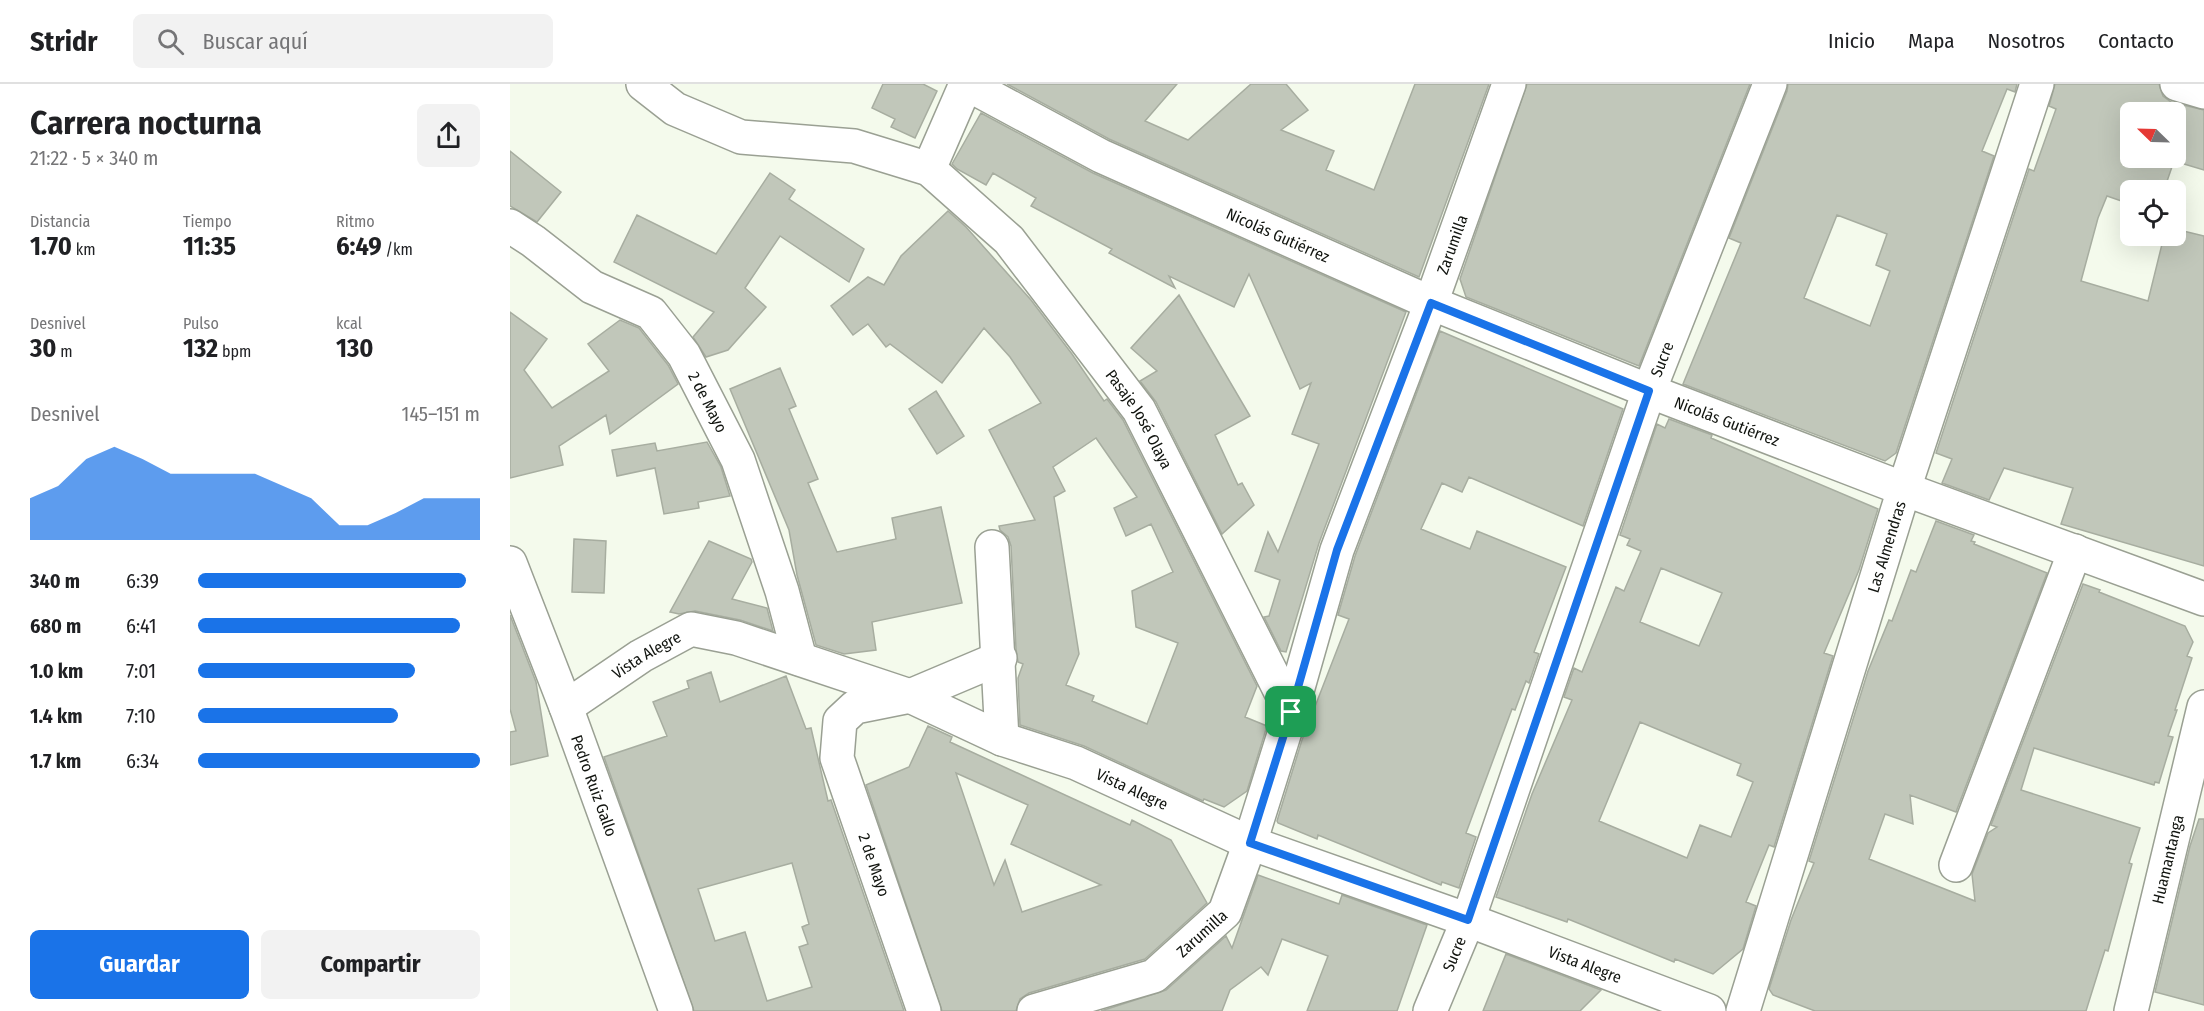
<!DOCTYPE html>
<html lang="es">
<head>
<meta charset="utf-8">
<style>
	body { margin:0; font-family:"Fira Sans Condensed",sans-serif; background:#f2f2f2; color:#202124; height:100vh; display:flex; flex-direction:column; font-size:22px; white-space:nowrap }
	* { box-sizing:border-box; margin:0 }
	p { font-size:20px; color:#757577 }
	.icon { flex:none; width:33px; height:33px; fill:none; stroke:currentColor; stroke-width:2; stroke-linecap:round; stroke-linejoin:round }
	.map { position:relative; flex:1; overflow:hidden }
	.details { display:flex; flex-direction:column; background:#fff; width:510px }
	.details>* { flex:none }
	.needle { width:39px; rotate:293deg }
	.controls { position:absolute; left:1610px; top:18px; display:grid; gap:12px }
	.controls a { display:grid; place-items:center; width:66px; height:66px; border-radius:9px; background:#fff; box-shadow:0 6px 24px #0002; font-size:30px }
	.pin { position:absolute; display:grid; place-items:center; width:51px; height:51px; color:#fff; margin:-26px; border-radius:12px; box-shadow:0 3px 9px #0006 }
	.round { display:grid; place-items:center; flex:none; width:63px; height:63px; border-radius:9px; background:#f2f2f2 }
	.summary { display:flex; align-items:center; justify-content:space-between; height:102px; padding:0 30px }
	h1 { font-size:33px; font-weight:700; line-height:45px }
	.stats { display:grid; grid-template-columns:repeat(3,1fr); gap:9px; height:102px; padding:6px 30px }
	.stats div { display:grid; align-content:center }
	.stats b { font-size:26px; font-weight:700 }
	.stats small { font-size:16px; font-weight:400 }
	.stats p { font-size:16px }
	.chart { height:168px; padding:12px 30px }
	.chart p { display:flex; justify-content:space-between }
	.chart svg { width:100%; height:108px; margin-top:6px; fill:#1a73e8; opacity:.7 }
	.primary-button { display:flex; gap:12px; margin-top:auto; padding:12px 30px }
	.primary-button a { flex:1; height:69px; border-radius:9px; background:#1a73e8; color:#fff; font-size:24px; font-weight:700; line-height:69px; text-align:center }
	.primary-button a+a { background:#f2f2f2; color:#202124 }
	ul { padding:0 30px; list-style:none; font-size:20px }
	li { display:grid; grid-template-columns:96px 72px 1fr; align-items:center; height:45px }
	li i { height:15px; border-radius:8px; background:#1a73e8 }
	header { display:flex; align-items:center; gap:36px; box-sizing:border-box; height:84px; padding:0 30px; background:#fff; border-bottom:2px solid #e0e0e0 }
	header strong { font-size:28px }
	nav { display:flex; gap:33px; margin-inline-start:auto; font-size:21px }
	.search { width:420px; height:54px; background:#f2f2f2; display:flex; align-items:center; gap:15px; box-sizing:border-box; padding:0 21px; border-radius:9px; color:#757577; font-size:22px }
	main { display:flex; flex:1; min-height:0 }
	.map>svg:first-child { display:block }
	.building { fill:#c1c7ba; stroke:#a7ada0; stroke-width:1.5; fill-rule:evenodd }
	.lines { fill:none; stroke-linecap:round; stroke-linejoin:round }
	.street-casing { stroke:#9aa093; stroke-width:36 }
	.secondary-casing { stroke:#9aa093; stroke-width:36 }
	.street { stroke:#fff; stroke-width:33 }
	.secondary { stroke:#fff; stroke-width:33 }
	.route-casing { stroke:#fff; stroke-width:12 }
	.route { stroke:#1a73e8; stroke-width:8 }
	.labels { text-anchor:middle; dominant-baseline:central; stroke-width:4.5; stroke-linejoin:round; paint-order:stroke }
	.street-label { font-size:16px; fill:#11140f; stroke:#fff }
</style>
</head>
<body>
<header>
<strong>Stridr</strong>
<div class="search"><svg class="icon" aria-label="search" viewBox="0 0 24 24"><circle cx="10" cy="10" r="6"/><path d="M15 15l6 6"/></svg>Buscar aquí</div>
<nav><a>Inicio</a><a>Mapa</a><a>Nosotros</a><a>Contacto</a></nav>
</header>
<main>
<section class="details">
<div class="summary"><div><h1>Carrera nocturna</h1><p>21:22 · 5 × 340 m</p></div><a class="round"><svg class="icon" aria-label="share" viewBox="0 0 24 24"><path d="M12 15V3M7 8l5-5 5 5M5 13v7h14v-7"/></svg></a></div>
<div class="stats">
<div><p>Distancia</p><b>1.70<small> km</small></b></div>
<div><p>Tiempo</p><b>11:35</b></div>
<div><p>Ritmo</p><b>6:49<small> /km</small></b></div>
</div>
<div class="stats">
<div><p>Desnivel</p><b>30<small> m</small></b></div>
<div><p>Pulso</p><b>132<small> bpm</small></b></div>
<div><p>kcal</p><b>130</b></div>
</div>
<div class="chart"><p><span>Desnivel</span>145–151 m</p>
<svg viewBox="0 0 160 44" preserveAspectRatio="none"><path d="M0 44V27L10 22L20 11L30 6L40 11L50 17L60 17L70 17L80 17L90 22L100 27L110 38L120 38L130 33L140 27L150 27L160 27V44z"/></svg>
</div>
<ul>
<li><b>340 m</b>6:39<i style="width:95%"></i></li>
<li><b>680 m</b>6:41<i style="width:93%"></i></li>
<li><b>1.0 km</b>7:01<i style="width:77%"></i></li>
<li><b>1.4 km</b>7:10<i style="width:71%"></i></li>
<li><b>1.7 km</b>6:34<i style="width:100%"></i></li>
</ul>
<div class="primary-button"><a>Guardar</a><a>Compartir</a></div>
</section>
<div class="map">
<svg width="1694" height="927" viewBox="0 0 1694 927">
	<rect width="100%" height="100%" fill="#f4faec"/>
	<path class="building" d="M373,0H413L427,7L405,54L381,43L385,35L362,24Z
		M497,0H667L635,37L678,56L741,0H776L798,26L771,46L824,67L816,86L864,106L905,0H979L909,193L599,55Z
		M1017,0H1240L1129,282L956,213L950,195Z
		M1278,0H1507L1505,8L1497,5L1472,67L1484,72L1386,369L1375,377L1173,300L1231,159L1219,154L1277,7ZM1327,131L1377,150L1366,181L1380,187L1360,242L1294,214Z
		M1545,0H1649L1653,12L1661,18L1694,26V86L1664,77L1654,106H1620V120L1597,112L1588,134L1571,197L1638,217L1654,152H1665V145L1694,152V482L1551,440L1563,404L1494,384L1479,416L1432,399L1442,375L1426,369L1519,85L1524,87L1546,25L1539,22ZM1620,28H1665V74H1620Z
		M471,29L583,89L896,228L809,459L776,568L771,567L754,533L759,532L770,496L745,487L758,448L768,468L809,360L782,350L801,299L790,305L739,190L724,223L659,192L665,204L599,169L602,165L521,122L526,114L483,89L476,101L447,85L442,80Z
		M0,67L51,108L27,138L0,122Z
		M260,89L285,106L279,115L354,165L339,198L270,152L235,204L256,223L218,266L196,273L183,253L204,228L104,178L127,131L206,170Z
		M438,127L456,143L521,216L562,270L594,317L597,315L613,336L747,602L735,633L757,642L737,707L714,723L694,715L693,717L574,662L510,641L508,594L513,580L508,578L506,565L501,462L498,453L490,446L489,442L525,436L479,346L531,319L500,273L474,244L432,299L380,260L376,263L358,240L343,251L321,222L358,193L374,201L391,172ZM586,354L627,413L604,424L616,452L641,440L663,488L622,507L626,543L668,559L637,640L582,617L584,612L556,601L569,570L544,413L555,407L543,383Z
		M669,211L740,332L705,351L728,401L732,399L744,421L712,450L646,318L630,297L647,287L621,264Z
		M0,228L37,255L14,286L42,324L99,287L78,260L110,236L129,244L158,281L168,300L100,350L96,331L49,362L53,381L0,394Z
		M930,247L1113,325L1073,442L959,393L952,408L932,399L911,445L960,465L967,447L1056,483L1024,568L1029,570L1019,599L1016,597L1005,626L1002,625L956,749L966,753L949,804L932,798L931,801L808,751L807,755L768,739L767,737L792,656L839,535L828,531L845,472Z
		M270,284L286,322L279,325L308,395L298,399L327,468L386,455L382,434L431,423L452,519L362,538L366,566L334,570L306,561L287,491L279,446L220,305Z
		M426,307L454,352L427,370L399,325Z
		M1159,335L1202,351L1201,354L1368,425L1349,486L1314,569L1323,572L1264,763L1259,761L1236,818L1246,822L1233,865L1203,890L1165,875L1164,878L1058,835L1057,838L986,813L1022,710L1062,616L1054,613L1064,584L1072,588L1106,503L1114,507L1131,467L1117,461L1120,455L1110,451L1147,340L1155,344ZM1151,484L1212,509L1189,562L1130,538ZM1130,638L1231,680L1227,691L1243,698L1221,753L1190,741L1177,774L1089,737Z
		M197,358L211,383L220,412L188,418L189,424L154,430L145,384L107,392L102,366L145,359L147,367Z
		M1426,437L1464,451L1461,457L1465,458L1464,460L1537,489L1446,728L1400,711L1403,740L1375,730L1359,775L1465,817L1462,790L1478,749L1487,743L1481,741L1573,500L1590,506L1589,508L1675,542L1683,558L1677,572L1682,574L1665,626H1667L1658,652L1663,653L1649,699L1645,698L1644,701L1524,664L1511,706L1630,744L1619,779L1622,780L1598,867L1595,866L1576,927H1305L1263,911L1259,905L1281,836L1304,779L1299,777L1358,587L1379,536L1382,537L1401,486L1406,488Z
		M64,455L96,457L94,509L62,508Z
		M199,457L241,475L242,478L222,515L257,524L263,547L230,536L185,527L169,530L160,528Z
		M0,531L26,598L38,672L0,681V648L6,647L0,625Z
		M201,588L210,618L276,592L296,645L301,644L318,717L321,716L394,927H184L94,673L157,652L143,618L179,604L177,597ZM282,779L299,840L292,843L298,860L289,863L302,903L257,917L235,848L205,857L188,805Z
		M418,642L442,653L440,658L620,741L622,736L661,756L697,819L635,875L519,909L510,915L506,927H432L356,701L399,683ZM446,689L518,721L501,760L591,801L512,828L495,776L484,801Z
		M1689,735H1694V921L1645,908L1680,762Z
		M748,791L829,820L832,811L917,841L887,927H797L818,872L772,855L758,891L751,883L720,906L712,927H591L656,906L716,852L722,864Z
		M996,870L1091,906L1070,927H973Z"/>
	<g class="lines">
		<g class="street-casing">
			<g id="street">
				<path id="s1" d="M133,0L165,25L231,53L344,62L419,85L499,156L629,326L781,628"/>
				<path id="s2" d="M457,0L591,72L921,219L1139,307L1394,405L1694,515"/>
				<path d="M1667,0L1694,8"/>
				<path d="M419,85L456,0"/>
				<path id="s3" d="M0,142L23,157L82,203L141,229L174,271L228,376L272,507L290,575"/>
				<path d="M482,463L492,655"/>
				<path id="s4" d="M0,479L56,623L166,927"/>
				<path id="s5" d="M56,623L131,572L181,545L226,554L400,612L492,655L566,679L740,759L958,836L1199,927"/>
				<path d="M1446,781L1565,467"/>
				<path d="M414,927L327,674L330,637L345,623L400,612L490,574"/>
				<path id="s6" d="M524,927L644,892L715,828L740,759L781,628L827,466L921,219L999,0"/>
				<path id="s7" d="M1233,927L1394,405L1527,0"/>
				<path id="s8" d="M1621,927L1694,623"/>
			</g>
		</g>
		<g class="secondary-casing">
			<g id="secondary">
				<path id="s9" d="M920,927L958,836L1139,307L1260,0"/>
			</g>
		</g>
		<use href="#street" class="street"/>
		<use href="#secondary" class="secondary"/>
	</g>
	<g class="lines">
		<g class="route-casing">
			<path id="route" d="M921,219L1139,307L958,836L740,759L781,628L827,466Z"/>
		</g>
		<use href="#route" class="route"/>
	</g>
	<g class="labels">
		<g class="street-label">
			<text stroke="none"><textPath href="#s2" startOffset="346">Nicolás Gutiérrez</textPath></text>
			<text stroke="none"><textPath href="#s6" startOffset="926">Zarumilla</textPath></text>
			<text stroke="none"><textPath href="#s9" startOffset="692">Sucre</textPath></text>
			<text stroke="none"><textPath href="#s3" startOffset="273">2 de Mayo</textPath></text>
			<text stroke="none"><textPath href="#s1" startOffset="633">Pasaje José Olaya</textPath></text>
			<text stroke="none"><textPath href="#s2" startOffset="832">Nicolás Gutiérrez</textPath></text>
			<text stroke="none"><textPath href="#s7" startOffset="486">Las Almendras</textPath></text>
			<text stroke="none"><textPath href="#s5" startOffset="96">Vista Alegre</textPath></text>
			<text stroke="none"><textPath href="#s4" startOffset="238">Pedro Ruiz Gallo</textPath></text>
			<text stroke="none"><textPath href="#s5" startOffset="618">Vista Alegre</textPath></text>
			<text stroke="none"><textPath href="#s8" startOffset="156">Huamantanga</textPath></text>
			<text transform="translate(364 781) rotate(71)">2 de Mayo</text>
			<text stroke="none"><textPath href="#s6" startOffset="189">Zarumilla</textPath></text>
			<text stroke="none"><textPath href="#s9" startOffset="62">Sucre</textPath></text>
			<text stroke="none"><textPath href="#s5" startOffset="1104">Vista Alegre</textPath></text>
		</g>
	</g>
</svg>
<div class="controls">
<a><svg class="needle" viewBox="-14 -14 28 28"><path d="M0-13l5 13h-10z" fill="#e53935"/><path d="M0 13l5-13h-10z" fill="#757577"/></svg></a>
<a><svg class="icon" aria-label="locate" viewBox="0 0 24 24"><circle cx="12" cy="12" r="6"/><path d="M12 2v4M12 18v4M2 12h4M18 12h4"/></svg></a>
</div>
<div class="pin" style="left:781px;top:628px;background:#1e9e55"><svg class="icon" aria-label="arrive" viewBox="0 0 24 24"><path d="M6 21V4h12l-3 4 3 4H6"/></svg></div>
</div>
</main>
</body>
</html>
